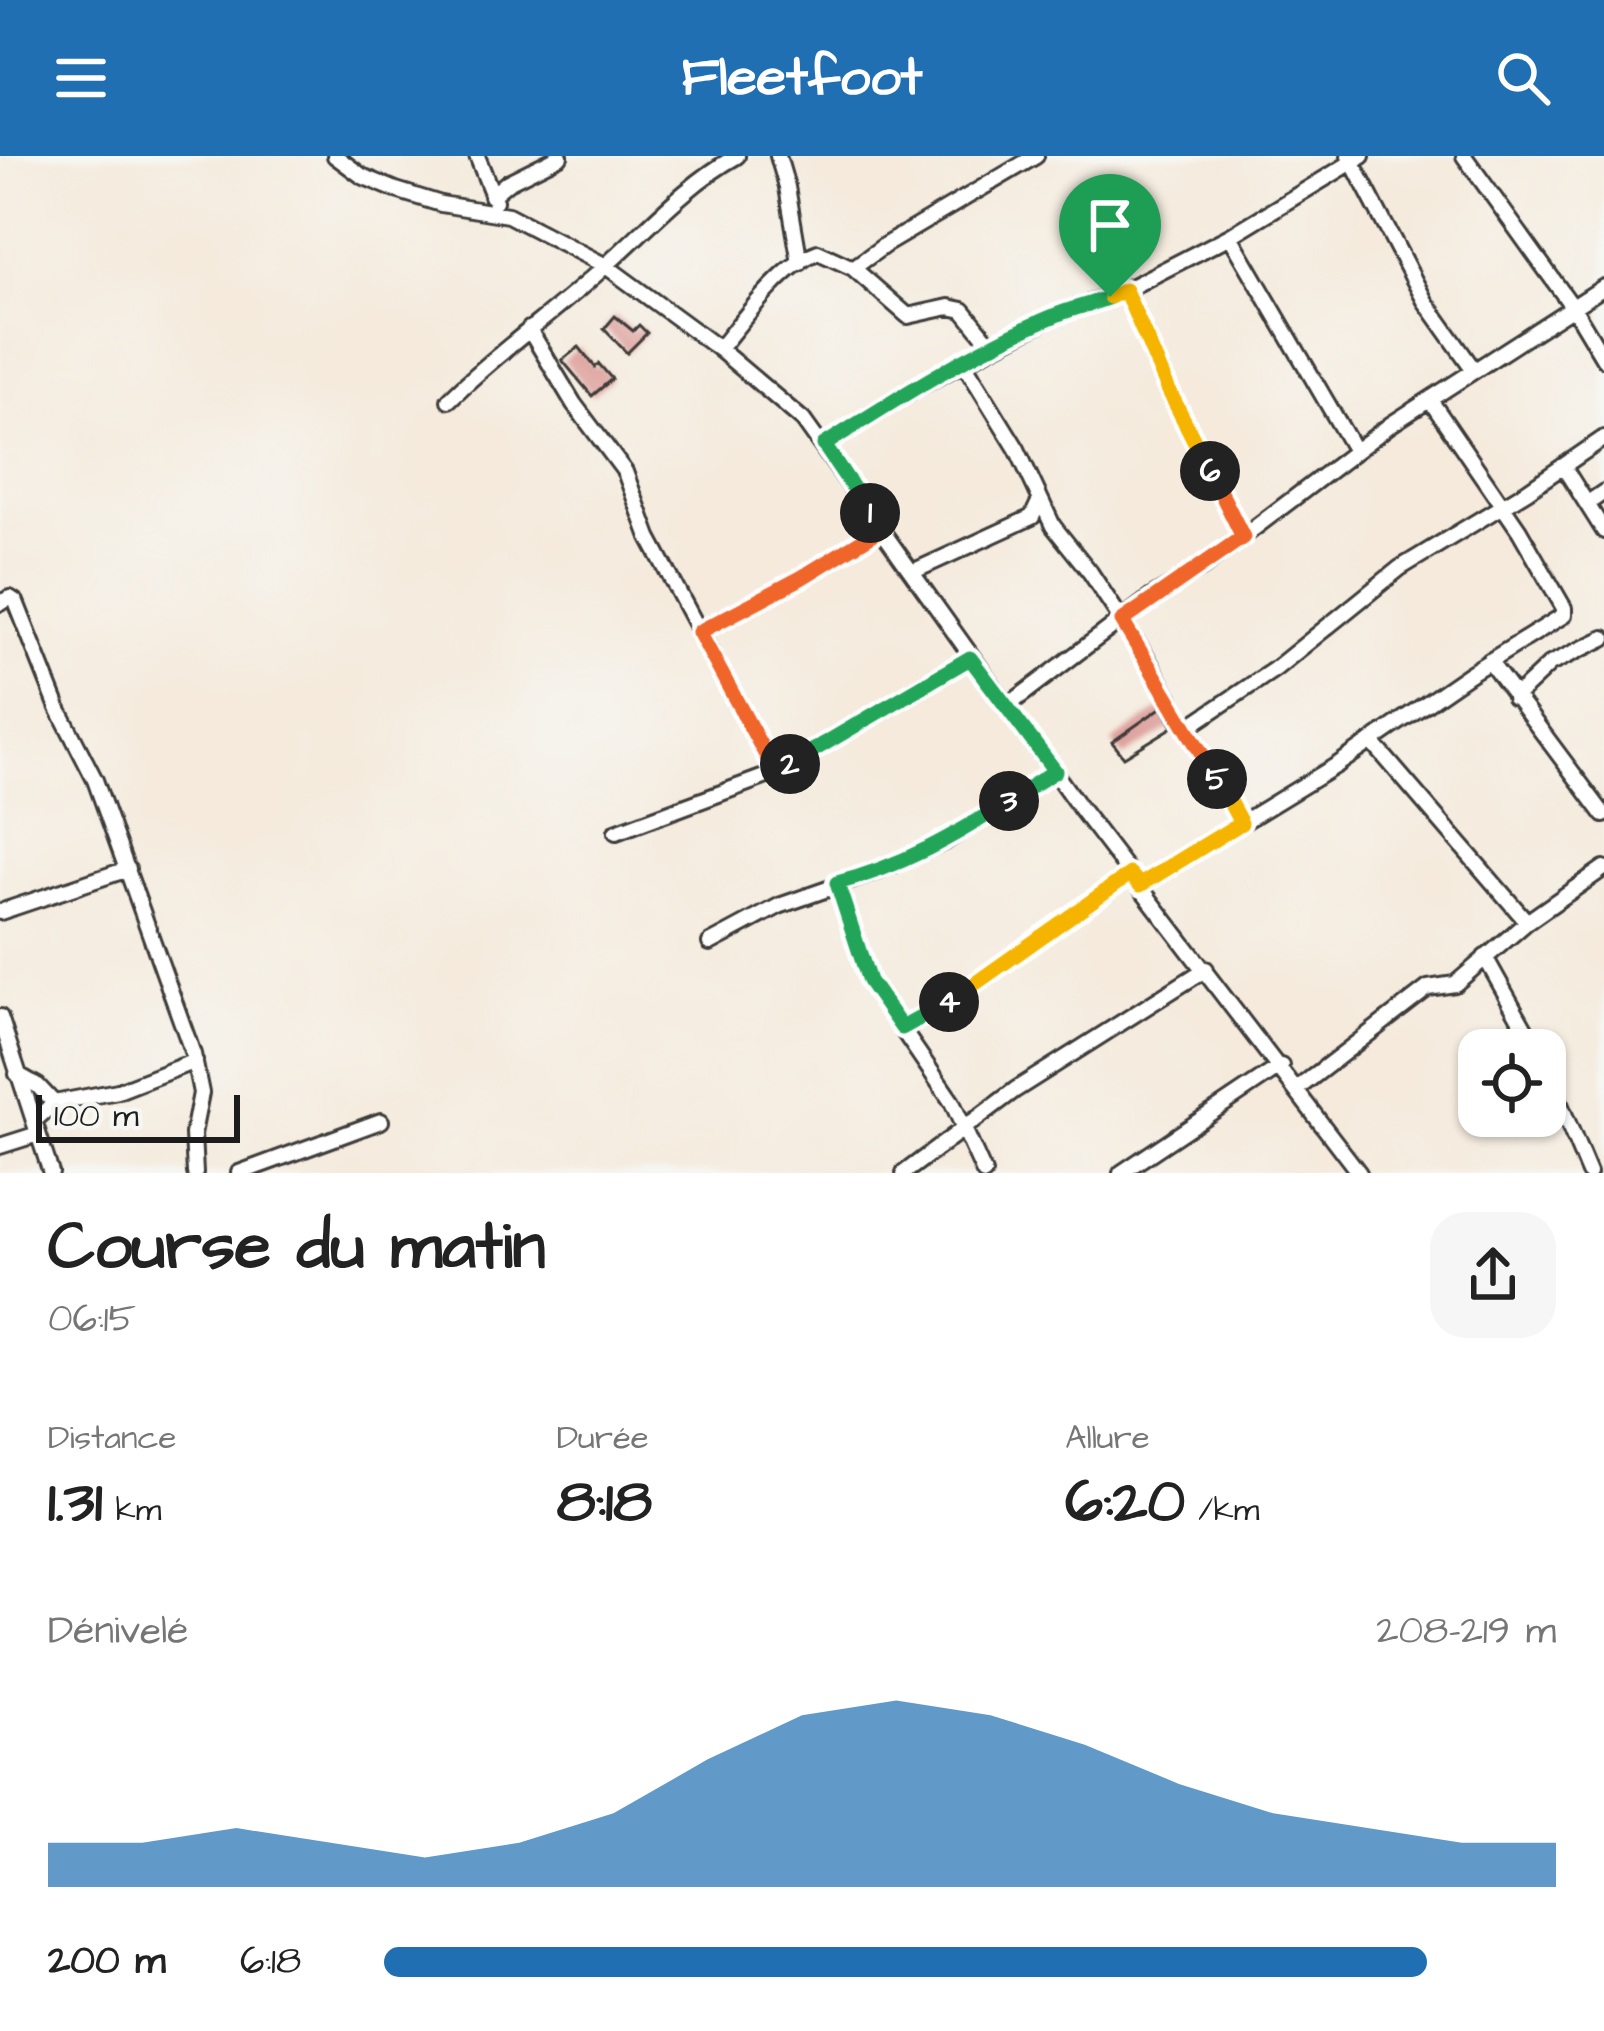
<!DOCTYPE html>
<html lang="fr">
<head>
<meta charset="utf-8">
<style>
	body { margin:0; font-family:"Architects Daughter",sans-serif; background:#f6f6f6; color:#222; height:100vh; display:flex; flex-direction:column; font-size:45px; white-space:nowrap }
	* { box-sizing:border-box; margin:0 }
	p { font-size:39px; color:#767676 }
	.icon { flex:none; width:66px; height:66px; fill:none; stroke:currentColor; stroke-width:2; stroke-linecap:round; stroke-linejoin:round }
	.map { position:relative; height:1017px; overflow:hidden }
	.sheet { display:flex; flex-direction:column; background:#fff; flex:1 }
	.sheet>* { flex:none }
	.buttons { position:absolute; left:1458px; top:873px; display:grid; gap:24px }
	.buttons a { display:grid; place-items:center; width:108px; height:108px; border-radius:24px; background:#fff; box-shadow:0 3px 9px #0004; font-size:60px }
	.scale { position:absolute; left:36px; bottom:30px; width:204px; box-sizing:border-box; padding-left:12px; border:6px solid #1c1c1c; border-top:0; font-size:33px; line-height:42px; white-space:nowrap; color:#1c1c1c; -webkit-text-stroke:9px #f6f6f2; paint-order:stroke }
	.pin { position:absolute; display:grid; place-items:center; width:102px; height:102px; color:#fff; margin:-123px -51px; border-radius:50% 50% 50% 0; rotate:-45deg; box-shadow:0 0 12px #0007 }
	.pin .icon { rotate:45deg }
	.km { position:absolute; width:60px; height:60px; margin:-30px; border-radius:50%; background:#222; color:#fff; font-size:33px; line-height:60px; text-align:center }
	.round { display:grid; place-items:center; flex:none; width:126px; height:126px; border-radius:36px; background:#f6f6f6 }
	.head { display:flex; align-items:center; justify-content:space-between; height:204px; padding:0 48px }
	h1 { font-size:66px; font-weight:800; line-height:90px }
	.figures { display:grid; grid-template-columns:repeat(3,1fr); gap:18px; height:204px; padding:12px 48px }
	.figures div { display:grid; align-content:center }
	.figures b { font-size:60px; font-weight:800 }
	.figures small { font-size:33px; font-weight:400 }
	.figures p { font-size:33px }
	.chart { height:336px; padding:24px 48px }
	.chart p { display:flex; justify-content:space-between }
	.chart svg { width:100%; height:216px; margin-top:12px; fill:#1f6fb2; opacity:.7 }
	ul { padding:0 48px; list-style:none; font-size:39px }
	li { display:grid; grid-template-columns:192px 144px 1fr; align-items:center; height:90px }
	li i { height:30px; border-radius:15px; background:#1f6fb2 }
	header { display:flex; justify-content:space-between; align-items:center; height:156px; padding:0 48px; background:#1f6fb2; color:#fff; font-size:54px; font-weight:800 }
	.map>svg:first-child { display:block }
	.building { fill:#d98f8b }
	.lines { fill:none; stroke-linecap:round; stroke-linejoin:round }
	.minor-casing { stroke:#3d3b39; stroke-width:20 }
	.minor { stroke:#fff; stroke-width:14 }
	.split-1-casing { stroke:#fff; stroke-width:24 }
	.split-2-casing { stroke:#fff; stroke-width:24 }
	.split-3-casing { stroke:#fff; stroke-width:24 }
	.split-4-casing { stroke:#fff; stroke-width:24 }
	.split-5-casing { stroke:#fff; stroke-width:24 }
	.split-6-casing { stroke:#fff; stroke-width:24 }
	.split-7-casing { stroke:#fff; stroke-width:24 }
	.split-1 { stroke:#22a559; stroke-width:15 }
	.split-2 { stroke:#f0652b; stroke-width:15 }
	.split-3 { stroke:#22a559; stroke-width:15 }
	.split-4 { stroke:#22a559; stroke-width:15 }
	.split-5 { stroke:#f5b400; stroke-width:15 }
	.split-6 { stroke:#f0652b; stroke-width:15 }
	.split-7 { stroke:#f5b400; stroke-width:15 }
</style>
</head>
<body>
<header><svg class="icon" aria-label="menu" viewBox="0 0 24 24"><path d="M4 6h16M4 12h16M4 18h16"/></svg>Fleetfoot<svg class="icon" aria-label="search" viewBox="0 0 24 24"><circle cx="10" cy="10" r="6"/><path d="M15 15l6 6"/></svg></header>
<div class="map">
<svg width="1604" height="1017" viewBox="0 0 1604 1017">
	<rect width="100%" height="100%" fill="#f6f6f2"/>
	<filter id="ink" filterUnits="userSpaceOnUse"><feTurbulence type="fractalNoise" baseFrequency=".00833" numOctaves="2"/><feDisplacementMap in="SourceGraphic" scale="24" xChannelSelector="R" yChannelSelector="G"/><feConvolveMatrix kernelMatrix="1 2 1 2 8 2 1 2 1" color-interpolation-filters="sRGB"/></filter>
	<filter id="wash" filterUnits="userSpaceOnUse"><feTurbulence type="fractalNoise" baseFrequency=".004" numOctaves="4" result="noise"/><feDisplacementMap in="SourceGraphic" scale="48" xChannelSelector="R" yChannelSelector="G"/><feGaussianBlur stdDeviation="2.7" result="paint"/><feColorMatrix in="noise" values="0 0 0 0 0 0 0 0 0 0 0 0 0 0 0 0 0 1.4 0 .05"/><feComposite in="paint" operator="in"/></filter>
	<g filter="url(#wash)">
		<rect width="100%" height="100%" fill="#f5eadc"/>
		<g id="blocks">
			<path class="building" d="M615,160L633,175L639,169L647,177L627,197L604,173Z
				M579,191L595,211L599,208L612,223L592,240L562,204Z
				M1162,551L1173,571L1124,601L1112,586Z"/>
		</g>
	</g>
	<g filter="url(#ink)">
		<use href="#blocks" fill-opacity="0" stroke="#3d3b39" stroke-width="3"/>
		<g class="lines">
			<g class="minor-casing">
				<path id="minor" d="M335,0L362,20L396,34L441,48L508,59L606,110L719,193L803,264L1082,655L1359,1017
					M477,0L495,45
					M778,0L787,31L800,107
					M1349,0L1425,145L1474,214
					M1464,0L1574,153L1604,203
					M491,40L508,26L560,0
					M1230,80L1355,295
					M853,112L885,89L1036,0
					M1125,134L1169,235L1243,381
					M529,173L574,248L625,316L649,381L775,617
					M719,193C742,165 783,108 818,96L853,112L908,160L949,151L963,154L993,191
					M964,207L1017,293L1053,370L1090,416L1148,504L1241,667
					M449,244C497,196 553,158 603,112C647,73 685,29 737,0
					M824,289L893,245L997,189L1058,158L1125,134L1230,80L1362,0
					M1563,310L1604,375
					M1588,347L1604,336
					M912,416L1032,361L1040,344
					M0,447L10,442L16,446L58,552L95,624L193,898L201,937L193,978L195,1017
					M699,475L801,422L881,373
					M1489,505L1604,659
					M1514,542L1550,508L1604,482
					M1006,551L1150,442L1203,411L1390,269L1604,131
					M1187,572L1275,513L1400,412L1527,335L1604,282
					M1372,586L1527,766
					M616,676L775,617L970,502
					M837,727L869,825L952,946L984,1017
					M1140,729L1337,609L1469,518L1564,459V452L1519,374L1430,244
					M0,756L128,713
					M710,787L779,750L879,715L946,685L1055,615
					M1485,801L1537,894
					M0,861L51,1017
					M902,872L940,852L1130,718
					M1545,912L1589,1017
					M17,918L38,930L54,947
					M1297,933L1428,832L1455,828L1527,766L1604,712
					M34,965L54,947L118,935L195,905
					M0,990L38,978
					M239,1017L381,965
					M904,1017L1015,934L1206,813
					M1121,1017L1281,910"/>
			</g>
			<use href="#minor" class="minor"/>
		</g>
	</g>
	<g class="lines" filter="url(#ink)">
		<g class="split-1-casing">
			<path id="split-1" d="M870,357L824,289C896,243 976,192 1056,159C1073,152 1092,148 1110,141"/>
		</g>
		<g class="split-2-casing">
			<path id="split-2" d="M790,608L775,616L699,476L801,422L881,373L870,357"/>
		</g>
		<g class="split-3-casing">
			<path id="split-3" d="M790,608L970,502L1055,615L1009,645"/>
		</g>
		<g class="split-4-casing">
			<path id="split-4" d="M949,846L902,872L869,825L837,727C900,711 955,680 1009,645"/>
		</g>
		<g class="split-5-casing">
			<path id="split-5" d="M949,846L1130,718L1140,729L1241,667L1217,623"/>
		</g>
		<g class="split-6-casing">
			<path id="split-6" d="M1210,315L1243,381L1122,465L1217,623"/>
		</g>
		<g class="split-7-casing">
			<path id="split-7" d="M1110,141L1125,134L1169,235L1210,315"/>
		</g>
		<use href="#split-1" class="split-1"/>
		<use href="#split-2" class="split-2"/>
		<use href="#split-3" class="split-3"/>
		<use href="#split-4" class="split-4"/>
		<use href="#split-5" class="split-5"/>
		<use href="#split-6" class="split-6"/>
		<use href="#split-7" class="split-7"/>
	</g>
</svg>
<div class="buttons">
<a><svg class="icon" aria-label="locate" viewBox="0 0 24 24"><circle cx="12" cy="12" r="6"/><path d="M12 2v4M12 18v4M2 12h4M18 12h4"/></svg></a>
</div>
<div class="scale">100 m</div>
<div class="pin" style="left:1110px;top:141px;background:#1e9e55"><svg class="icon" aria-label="arrive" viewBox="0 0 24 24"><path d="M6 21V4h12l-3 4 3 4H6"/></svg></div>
<b class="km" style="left:870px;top:357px">1</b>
<b class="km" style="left:790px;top:608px">2</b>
<b class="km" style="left:1009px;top:645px">3</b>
<b class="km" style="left:949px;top:846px">4</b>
<b class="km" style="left:1217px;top:623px">5</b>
<b class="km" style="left:1210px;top:315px">6</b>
</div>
<section class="sheet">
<div class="head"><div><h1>Course du matin</h1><p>06:15</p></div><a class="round"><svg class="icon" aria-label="share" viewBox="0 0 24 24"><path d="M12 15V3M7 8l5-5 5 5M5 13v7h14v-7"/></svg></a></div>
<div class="figures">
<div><p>Distance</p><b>1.31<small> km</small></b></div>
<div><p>Durée</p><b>8:18</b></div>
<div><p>Allure</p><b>6:20<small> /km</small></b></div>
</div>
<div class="chart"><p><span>Dénivelé</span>208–219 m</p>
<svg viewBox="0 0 160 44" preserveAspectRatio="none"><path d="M0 44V35L10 35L20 32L30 35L40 38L50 35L60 29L70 18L80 9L90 6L100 9L110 15L120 23L130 29L140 32L150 35L160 35V44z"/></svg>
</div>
<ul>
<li><b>200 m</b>6:18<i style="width:89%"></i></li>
</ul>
</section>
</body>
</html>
